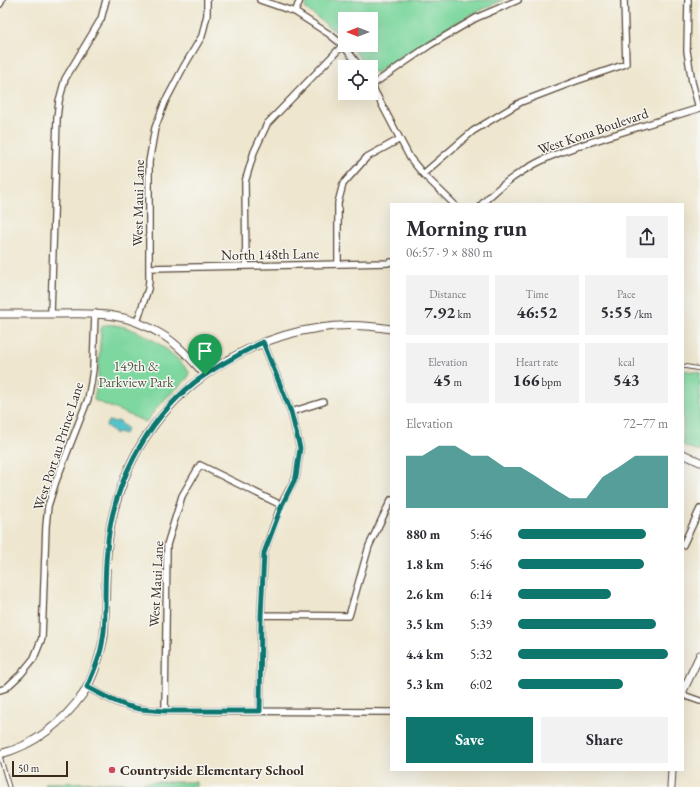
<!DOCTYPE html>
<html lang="en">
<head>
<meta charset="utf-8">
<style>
	body { margin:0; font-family:"EB Garamond",serif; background:#f2f2f3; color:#2b2b33; height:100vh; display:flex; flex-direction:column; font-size:15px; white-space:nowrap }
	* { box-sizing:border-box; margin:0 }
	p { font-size:13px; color:#7c7c81 }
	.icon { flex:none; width:22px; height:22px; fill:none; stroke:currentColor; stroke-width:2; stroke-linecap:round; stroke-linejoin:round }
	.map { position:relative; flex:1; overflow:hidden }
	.details { position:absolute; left:390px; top:203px; width:294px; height:568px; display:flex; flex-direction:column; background:#fff; border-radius:0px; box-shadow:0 4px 16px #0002 }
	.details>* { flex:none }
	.needle { width:26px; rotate:270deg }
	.tools { position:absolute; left:338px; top:12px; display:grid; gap:8px }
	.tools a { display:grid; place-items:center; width:40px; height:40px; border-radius:0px; background:#fff; box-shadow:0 4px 16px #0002; font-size:20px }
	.scale { position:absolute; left:12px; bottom:10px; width:56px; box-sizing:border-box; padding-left:4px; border:2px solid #3b2a1e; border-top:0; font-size:11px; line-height:14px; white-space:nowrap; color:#3b2a1e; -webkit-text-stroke:3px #f6f6f2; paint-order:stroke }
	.pin { position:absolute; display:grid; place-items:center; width:34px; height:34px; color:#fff; margin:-41px -17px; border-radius:50% 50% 50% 0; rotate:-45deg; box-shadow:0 0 4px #0007 }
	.pin .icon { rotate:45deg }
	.round { display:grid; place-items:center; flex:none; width:42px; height:42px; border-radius:0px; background:#f2f2f3 }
	.headline { display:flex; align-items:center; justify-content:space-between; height:68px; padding:0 16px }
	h1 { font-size:22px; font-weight:700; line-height:30px }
	.metrics { display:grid; grid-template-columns:repeat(3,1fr); gap:6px; height:68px; padding:4px 16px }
	.metrics div { display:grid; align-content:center; border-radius:0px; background:#f2f2f3; text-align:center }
	.metrics b { font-size:17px; font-weight:700 }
	.metrics small { font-size:11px; font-weight:400 }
	.metrics p { font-size:11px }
	.chart { height:112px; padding:8px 16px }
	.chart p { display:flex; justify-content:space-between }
	.chart svg { width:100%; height:72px; margin-top:4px; fill:#0f766e; opacity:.7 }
	.primary-button { display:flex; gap:8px; margin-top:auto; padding:8px 16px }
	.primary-button a { flex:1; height:46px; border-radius:0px; background:#0f766e; color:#fff; font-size:16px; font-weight:700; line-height:46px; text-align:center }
	.primary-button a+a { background:#f2f2f3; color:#2b2b33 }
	ul { padding:0 16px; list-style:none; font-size:13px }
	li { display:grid; grid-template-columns:64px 48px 1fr; align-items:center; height:30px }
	li i { height:10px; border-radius:5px; background:#0f766e }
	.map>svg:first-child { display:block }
	.green { fill:#7dd79e; stroke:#5c805e }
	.water { fill:#55c3ca; stroke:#487674 }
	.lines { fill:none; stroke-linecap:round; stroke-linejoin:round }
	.service-casing { stroke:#564638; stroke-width:5 }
	.minor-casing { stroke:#564638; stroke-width:8 }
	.tertiary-casing { stroke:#564638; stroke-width:9 }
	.service { stroke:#fff; stroke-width:3 }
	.minor { stroke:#fff; stroke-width:5.5 }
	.tertiary { stroke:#fff; stroke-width:7 }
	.route-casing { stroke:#fff; stroke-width:8 }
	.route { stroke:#0f766e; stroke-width:5 }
	.poi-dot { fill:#d1495b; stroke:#f6f6f2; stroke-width:1.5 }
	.labels { text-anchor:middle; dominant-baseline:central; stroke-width:3; stroke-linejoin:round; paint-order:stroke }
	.street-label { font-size:14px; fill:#3b2a1e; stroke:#f6f6f2 }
	.park-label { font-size:14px; fill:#4c553e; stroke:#f6f6f2 }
	.poi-label { font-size:14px; font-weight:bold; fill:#3b2a1e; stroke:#f6f6f2; text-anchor:start }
</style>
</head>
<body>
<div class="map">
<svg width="700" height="787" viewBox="0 0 700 787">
	<rect width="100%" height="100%" fill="#f6f6f2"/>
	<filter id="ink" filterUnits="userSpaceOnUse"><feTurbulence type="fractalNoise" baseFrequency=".025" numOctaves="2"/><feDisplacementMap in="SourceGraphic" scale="8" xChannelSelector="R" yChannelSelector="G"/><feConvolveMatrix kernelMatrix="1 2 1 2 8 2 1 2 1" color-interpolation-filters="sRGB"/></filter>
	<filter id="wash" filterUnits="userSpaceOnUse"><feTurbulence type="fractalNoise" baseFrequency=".012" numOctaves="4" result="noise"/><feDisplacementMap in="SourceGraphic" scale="16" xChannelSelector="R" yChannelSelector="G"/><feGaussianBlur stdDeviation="0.9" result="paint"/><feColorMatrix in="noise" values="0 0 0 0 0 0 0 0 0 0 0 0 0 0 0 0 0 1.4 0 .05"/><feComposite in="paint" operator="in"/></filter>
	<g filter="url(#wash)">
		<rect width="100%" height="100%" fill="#eee6ce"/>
		<path class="green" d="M308,0H503L470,15L431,37L377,72H373L371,71V67H367L349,45H371V19H345V40L340,35L305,8Z
			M105,325C133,322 173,350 189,372L188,377L186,380L167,397L154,411L146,422L94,400L98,376L101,330L102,327Z
			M683,370L700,373V452L683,445Z
			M196,782V787H46V783Z"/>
		<path class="water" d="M108,421L115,422L116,421L121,422V424L127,428L125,434L118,432L116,434L112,432L111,429L106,426Z"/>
	</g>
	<g filter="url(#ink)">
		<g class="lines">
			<g class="service-casing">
				<path id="service" d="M683,366L700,369
					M0,756L9,787"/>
			</g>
			<g class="minor-casing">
				<path id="minor" d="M260,0L295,12L329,34L343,45L360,67
					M688,0L687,51L692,82L699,108
					M0,4L2,0
					M295,12L300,0
					M371,84L410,158L423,174L454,204
					M372,85L430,45L476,18L518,0
					M423,174L473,131L521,102L576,81L626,64L624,0
					M482,204C501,184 525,168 549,157C570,148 591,142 613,135C642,126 671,117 700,108
					M338,264V203L343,184L367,157L400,139
					M246,266L245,182L254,152L267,124L343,45
					M149,268L388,263L391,262
					M51,314L57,118L59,101L65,79L101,19L106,0
					M137,322L148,289L149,281V162L155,128L165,102L183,68L202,36L207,15V0
					M291,412L323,402
					M683,545L700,509
					M261,615L349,616L369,546L391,500
					M87,687C100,694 113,702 127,706C139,710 152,710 165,711L391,712
					M0,690L6,688L21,674L34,658L42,638L46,526L48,506L56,481L88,399L91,383L93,369L95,313
					M683,695L700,701
					M165,711L167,545L182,496L200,465L281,505
					M260,711L261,615L264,553L281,505L296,477L300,448L291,412L263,342"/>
			</g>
			<g class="tertiary-casing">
				<path id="tertiary" d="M0,314C19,314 39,314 58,314C97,313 125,312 161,334C178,344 192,360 205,375
					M683,454L700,462
					M683,691L700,655
					M0,754C34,746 63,722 83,694C94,677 100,656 104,636C107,594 103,551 114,510C122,481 134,452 152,428C191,375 253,337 319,328C343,324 367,325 391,329
					M671,787L672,770"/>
			</g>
			<use href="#service" class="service"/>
			<use href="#minor" class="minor"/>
			<use href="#tertiary" class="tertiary"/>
		</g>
	</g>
	<g class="lines" filter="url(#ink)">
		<g class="route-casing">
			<path id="route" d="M263,342L291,412L300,448L296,477L282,505L264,553L261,615L260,711H165L140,709L127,706L112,700L87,687C94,671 101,655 103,638C105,628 105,618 105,608C105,588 105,569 107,550C112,486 145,422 195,382C217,366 239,354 263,342Z"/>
		</g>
		<use href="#route" class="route"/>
	</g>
	<circle class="poi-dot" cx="112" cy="770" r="4"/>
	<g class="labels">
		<g class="street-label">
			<text transform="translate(593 131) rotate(-19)">West Kona Boulevard</text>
			<text transform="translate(138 203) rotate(-89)">West Maui Lane</text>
			<text transform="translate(270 254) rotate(-1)">North 148th Lane</text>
			<text transform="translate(58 446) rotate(-72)">West Port au Prince Lane</text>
			<text transform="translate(156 584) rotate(-87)">West Maui Lane</text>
		</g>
		<g class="park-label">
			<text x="136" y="366">149th &amp;<tspan x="136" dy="16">Parkview Park</tspan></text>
		</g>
		<g class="poi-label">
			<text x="120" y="770">Countryside Elementary School</text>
		</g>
	</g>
</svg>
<div class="tools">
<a><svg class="needle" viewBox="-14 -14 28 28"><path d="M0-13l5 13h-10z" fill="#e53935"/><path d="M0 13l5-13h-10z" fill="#7c7c81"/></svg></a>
<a><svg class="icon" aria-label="locate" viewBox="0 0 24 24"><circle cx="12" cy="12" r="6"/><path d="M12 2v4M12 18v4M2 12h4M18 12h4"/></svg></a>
</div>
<div class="scale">50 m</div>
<div class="pin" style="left:205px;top:375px;background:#1e9e55"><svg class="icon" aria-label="arrive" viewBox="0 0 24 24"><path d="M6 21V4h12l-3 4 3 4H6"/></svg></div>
<section class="details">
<div class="headline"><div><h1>Morning run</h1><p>06:57 · 9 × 880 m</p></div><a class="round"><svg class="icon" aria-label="share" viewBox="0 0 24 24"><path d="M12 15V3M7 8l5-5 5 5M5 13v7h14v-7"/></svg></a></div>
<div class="metrics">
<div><p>Distance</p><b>7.92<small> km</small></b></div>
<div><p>Time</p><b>46:52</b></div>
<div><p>Pace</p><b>5:55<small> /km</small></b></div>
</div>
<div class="metrics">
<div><p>Elevation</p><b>45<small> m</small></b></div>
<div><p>Heart rate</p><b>166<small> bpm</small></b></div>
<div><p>kcal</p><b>543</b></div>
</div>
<div class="chart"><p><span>Elevation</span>72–77 m</p>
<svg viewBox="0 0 160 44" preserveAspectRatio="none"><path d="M0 44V12L10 12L20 6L30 6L40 12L50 12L60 19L70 19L80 25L90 32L100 38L110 38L120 25L130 19L140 12L150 12L160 12V44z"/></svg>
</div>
<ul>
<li><b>880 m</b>5:46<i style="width:85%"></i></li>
<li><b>1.8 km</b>5:46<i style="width:84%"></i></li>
<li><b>2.6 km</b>6:14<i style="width:62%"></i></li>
<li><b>3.5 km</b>5:39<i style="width:92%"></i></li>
<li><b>4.4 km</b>5:32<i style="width:100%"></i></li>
<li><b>5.3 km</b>6:02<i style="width:70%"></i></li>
</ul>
<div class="primary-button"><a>Save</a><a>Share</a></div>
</section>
</div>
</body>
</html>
